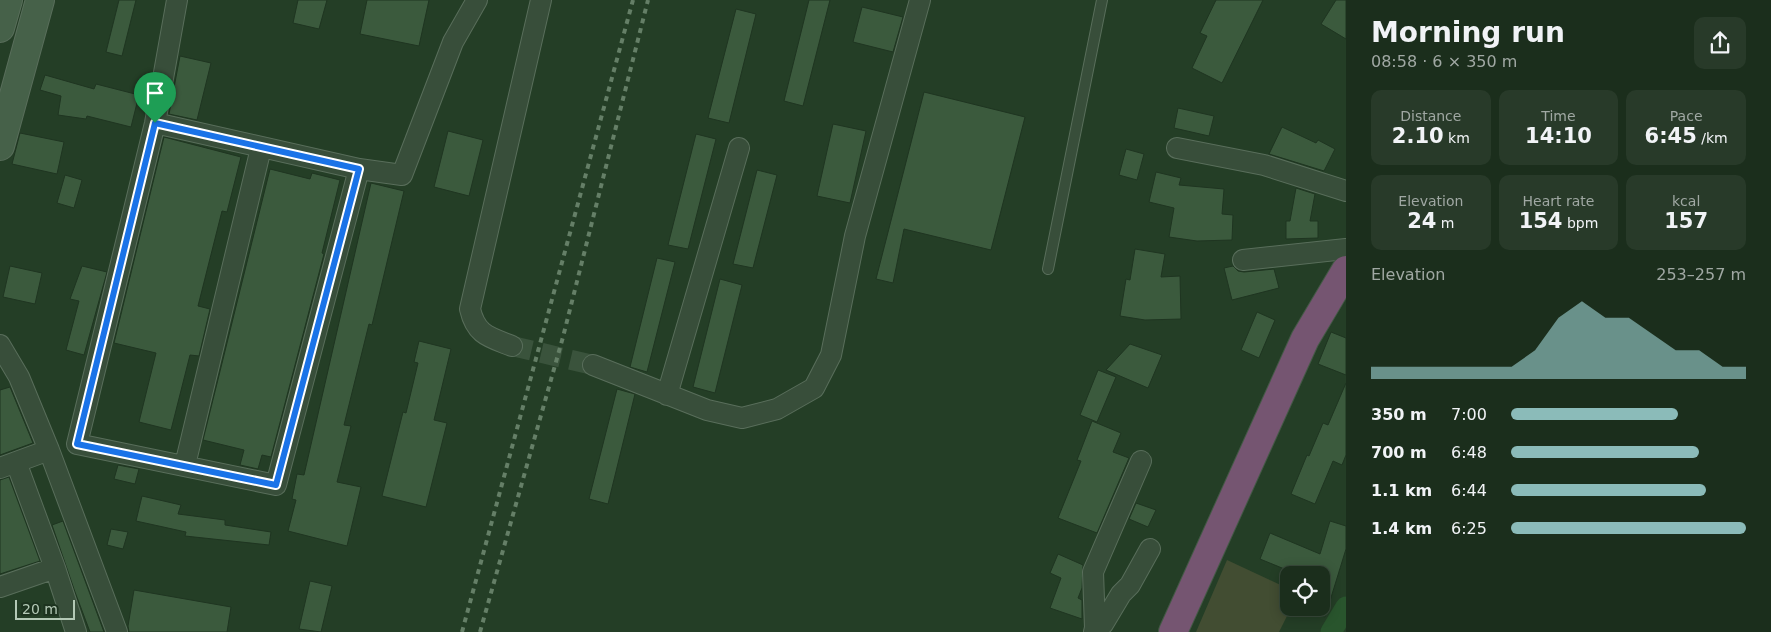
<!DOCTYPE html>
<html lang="en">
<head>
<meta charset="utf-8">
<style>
	body { margin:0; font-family:"DejaVu Sans",sans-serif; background:#283a29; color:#f1f3f6; height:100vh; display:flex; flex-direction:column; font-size:19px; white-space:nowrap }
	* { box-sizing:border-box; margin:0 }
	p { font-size:16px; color:#a0a8a3 }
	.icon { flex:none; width:28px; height:28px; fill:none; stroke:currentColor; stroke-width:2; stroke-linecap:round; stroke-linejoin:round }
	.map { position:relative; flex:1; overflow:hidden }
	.drawer { display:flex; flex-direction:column; background:#1b2e1c; width:425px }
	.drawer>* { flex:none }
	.fabs { position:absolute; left:1280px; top:566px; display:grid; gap:10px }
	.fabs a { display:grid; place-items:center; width:50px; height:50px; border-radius:10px; background:#1b2e1c; box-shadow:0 2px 12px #0003,0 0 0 1px #394a3b; font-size:25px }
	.scale { position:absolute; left:15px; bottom:12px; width:60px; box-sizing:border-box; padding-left:5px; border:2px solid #b4c9b6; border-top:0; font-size:14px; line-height:18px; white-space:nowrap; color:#b4c9b6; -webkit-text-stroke:4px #1d331f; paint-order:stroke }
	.pin { position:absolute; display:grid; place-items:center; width:42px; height:42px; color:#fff; margin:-51px -21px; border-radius:50% 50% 50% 0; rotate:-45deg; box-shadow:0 0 5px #0007 }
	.pin .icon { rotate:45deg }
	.round { display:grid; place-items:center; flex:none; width:52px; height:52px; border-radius:10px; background:#283a29 }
	.headline { display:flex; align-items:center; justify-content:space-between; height:85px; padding:0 25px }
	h1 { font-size:28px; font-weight:600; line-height:38px }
	.stats { display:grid; grid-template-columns:repeat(3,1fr); gap:8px; height:85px; padding:5px 25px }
	.stats div { display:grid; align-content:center; border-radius:10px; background:#283a29; text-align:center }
	.stats b { font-size:21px; font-weight:600 }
	.stats small { font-size:14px; font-weight:400 }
	.stats p { font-size:14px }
	.chart { height:140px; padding:10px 25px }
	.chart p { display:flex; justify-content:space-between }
	.chart svg { width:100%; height:90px; margin-top:5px; fill:#8bbbb9; opacity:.7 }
	ul { padding:0 25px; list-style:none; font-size:16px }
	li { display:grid; grid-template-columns:80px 60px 1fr; align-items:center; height:38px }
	li i { height:12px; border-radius:6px; background:#8bbbb9 }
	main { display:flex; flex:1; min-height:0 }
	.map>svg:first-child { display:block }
	.green { fill:#424d32 }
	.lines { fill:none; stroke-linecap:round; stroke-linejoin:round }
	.canal { stroke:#29552d; stroke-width:21 }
	.building { fill:#3b5a3d; stroke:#1f3521 }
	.street-tunnel { stroke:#3a533c; stroke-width:20; stroke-dasharray:20 10; stroke-linecap:butt }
	.lane-casing { stroke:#596e5b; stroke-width:12 }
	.street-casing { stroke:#596e5b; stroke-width:22 }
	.secondary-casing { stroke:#596e5b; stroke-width:30 }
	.highway-casing { stroke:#435945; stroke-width:30 }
	.lane { stroke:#384e3a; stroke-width:10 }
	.street { stroke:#384e3a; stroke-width:20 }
	.secondary { stroke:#466149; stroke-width:28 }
	.highway { stroke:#755571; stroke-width:28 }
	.rail { stroke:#657f67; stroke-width:4; stroke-dasharray:5 5; stroke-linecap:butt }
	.route-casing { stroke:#fff; stroke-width:10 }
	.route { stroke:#1a73e8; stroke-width:6 }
</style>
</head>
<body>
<main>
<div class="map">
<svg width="1346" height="632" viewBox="0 0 1346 632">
	<rect width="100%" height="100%" fill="#243e26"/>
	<path class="green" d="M1227,560L1289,589V608H1291L1279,632H1196Z"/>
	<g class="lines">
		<path class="canal" d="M1331,632L1346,607"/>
	</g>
	<path class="building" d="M119,0H136L122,56L106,52Z
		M298,0H327L319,29L293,23Z
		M367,0H429L419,46L360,34Z
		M809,0H830L803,106L784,101Z
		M1216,0H1263L1222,83L1192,68L1207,36L1200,33Z
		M1336,0H1346V39L1321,24Z
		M862,7L903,17L893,52L853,42Z
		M736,9L756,14L729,123L708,118Z
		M180,56L211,63L197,120L169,114Z
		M45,75L94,89L96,84L139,95L131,127L87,116L86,119L58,115L61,96L40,90Z
		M924,92L1025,117L991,250L904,229L893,283L876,279Z
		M1178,108L1214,116L1209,136L1174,128Z
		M833,124L866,131L850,203L817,196Z
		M1282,127L1316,143L1318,140L1335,149L1324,171L1269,154Z
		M448,131L483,140L469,196L434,187Z
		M20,133L64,142L57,174L12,164Z
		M696,134L716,139L688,249L668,245Z
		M164,137L241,157L227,212L222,211L198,306L210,309L199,356L190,355L171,430L139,422L156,353L114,343Z
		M1126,149L1144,154L1137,180L1119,175Z
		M270,169L310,179L312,173L340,180L322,253L324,254L271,457L262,455L258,469L240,465L244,450L203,440Z
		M757,170L777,175L753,268L733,264Z
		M1156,172L1181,178L1179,185L1224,189L1222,214L1233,215L1232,240L1197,241L1169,237L1174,208L1149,202Z
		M65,175L82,180L74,208L57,203Z
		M371,183L404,191L372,325L369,324L344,425L351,426L337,482L361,487L347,546L288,531L296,500L292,499L297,474L304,475Z
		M1296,188L1315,194L1310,221H1318V238L1286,239V221H1290Z
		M1135,249L1165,254L1161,277L1180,276L1181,319L1145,320L1120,316L1126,279L1130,280Z
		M657,258L675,262L647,372L630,367Z
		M10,266L42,273L35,304L3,297Z
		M82,266L107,272L84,355L66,350L79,301L70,299Z
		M1233,266L1238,271L1244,272L1274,269L1279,288L1232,300L1224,268Z
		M720,279L742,285L715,393L693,387Z
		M1257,312L1275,320L1259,358L1241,350Z
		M1331,332L1346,338V375L1318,364Z
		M419,341L451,349L434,420L447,423L426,507L382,496L403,412L406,413L418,363L414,362Z
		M1130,344L1162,355L1148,388L1106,370Z
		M1098,370L1116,377L1097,422L1080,415Z
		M1346,383V455L1342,465L1333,461L1315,504L1291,494L1307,455L1309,456L1323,423L1328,425Z
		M10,387L33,443L0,455V390Z
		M617,389L635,394L608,504L589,499Z
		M1092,421L1121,433L1113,452L1129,458L1097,533L1058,518L1081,461L1077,460Z
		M118,465L139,469L135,484L114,479Z
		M9,477L40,561L0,574V480Z
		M142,496L181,505L178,514L225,520V525L271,532L269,545L185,536L186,532L136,521Z
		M1136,503L1156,510L1148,527L1129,519Z
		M63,521L104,632H90L75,592L52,525Z
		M1330,521L1346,526V549L1325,617L1321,616V575H1299L1260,559L1270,533L1320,554Z
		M111,529L128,532L123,549L107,545Z
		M1058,554L1083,565L1082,588L1078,598L1082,600V619L1050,608L1061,578L1050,573Z
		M310,581L332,586L321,632L299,629Z
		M134,590L231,607L227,632H129L128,626Z"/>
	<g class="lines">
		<path class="street-tunnel" d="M512,346L593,365"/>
		<g class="lane-casing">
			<path id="lane" d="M1048,269L1102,0"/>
		</g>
		<g class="street-casing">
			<path id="street" d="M177,0L155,123L77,444L276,485L359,169
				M155,123L359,169L402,175L453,42L477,0
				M1177,148L1264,165L1346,191
				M1243,260L1346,249
				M0,345L19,377L49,450L117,632
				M512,346C489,337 476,335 470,309L541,0
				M593,365L707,410L742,418L777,409L814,388L831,355L855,236L920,0
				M667,395L739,148
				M16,462L55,568L76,632
				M185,465L261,148
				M0,468L49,450
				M0,587L55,568
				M1095,628L1103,624L1121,594L1130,585L1150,549
				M1094,632L1095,628L1093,572L1141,461"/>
		</g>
		<g class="secondary-casing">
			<path id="secondary" d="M0,28L8,0
				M0,146L40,0"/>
		</g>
		<g class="highway-casing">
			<path id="highway" d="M1173,632L1305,339L1346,270"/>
		</g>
		<use href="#lane" class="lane"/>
		<use href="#street" class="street"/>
		<use href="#secondary" class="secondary"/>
		<use href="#highway" class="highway"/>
		<path class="rail" d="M462,632L633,0
			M480,632L563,337L648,0"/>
	</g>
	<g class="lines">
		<g class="route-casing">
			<path id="route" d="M155,123L359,169L276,485L77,444Z"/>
		</g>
		<use href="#route" class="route"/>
	</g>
</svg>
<div class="fabs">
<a><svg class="icon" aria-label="locate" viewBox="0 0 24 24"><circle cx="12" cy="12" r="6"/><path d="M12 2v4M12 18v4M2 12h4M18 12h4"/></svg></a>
</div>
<div class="scale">20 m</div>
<div class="pin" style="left:155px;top:123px;background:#1e9e55"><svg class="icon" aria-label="arrive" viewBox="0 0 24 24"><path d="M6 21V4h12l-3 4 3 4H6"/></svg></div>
</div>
<section class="drawer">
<div class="headline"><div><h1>Morning run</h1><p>08:58 · 6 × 350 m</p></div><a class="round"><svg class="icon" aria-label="share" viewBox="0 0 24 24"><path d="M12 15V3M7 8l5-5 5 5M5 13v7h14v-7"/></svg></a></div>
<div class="stats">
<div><p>Distance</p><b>2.10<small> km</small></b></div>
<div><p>Time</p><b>14:10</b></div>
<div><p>Pace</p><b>6:45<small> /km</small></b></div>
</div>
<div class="stats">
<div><p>Elevation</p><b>24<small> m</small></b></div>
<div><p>Heart rate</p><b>154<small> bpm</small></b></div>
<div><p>kcal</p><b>157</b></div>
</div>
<div class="chart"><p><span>Elevation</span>253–257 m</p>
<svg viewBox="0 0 160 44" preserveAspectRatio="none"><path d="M0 44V38L10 38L20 38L30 38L40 38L50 38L60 38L70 30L80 14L90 6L100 14L110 14L120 22L130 30L140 30L150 38L160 38V44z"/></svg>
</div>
<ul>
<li><b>350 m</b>7:00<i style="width:71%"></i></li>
<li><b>700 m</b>6:48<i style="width:80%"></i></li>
<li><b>1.1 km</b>6:44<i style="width:83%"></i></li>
<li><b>1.4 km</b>6:25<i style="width:100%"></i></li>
</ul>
</section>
</main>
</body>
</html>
